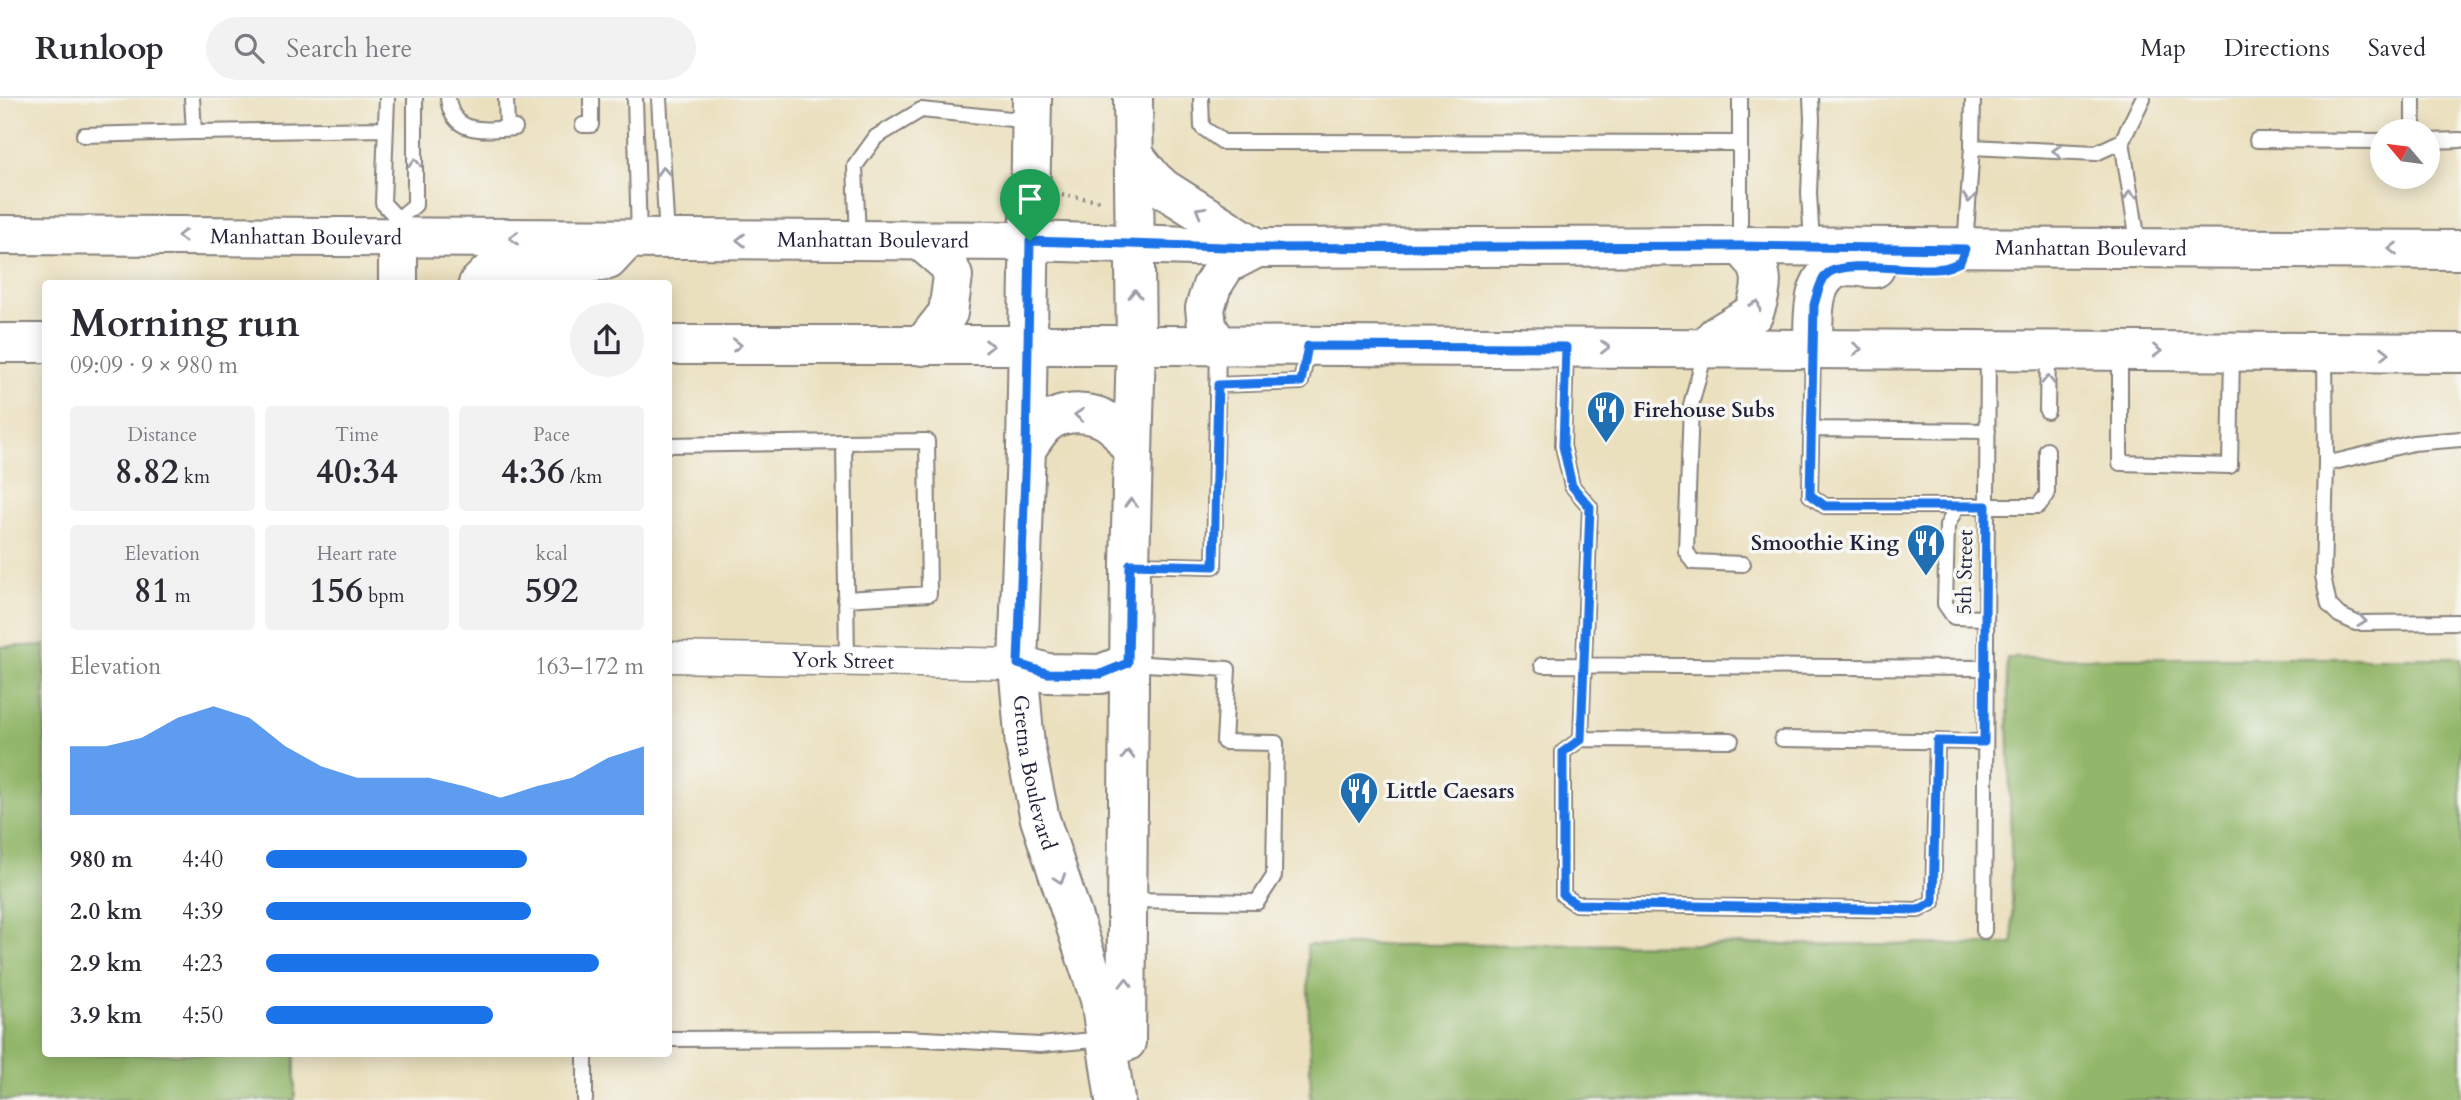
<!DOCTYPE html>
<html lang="en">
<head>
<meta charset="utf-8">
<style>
	body { margin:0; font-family:Cardo,serif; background:#f2f2f3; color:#2b2b33; height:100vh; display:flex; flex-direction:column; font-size:26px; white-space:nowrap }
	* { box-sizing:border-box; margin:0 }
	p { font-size:23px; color:#7c7c81 }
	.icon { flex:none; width:38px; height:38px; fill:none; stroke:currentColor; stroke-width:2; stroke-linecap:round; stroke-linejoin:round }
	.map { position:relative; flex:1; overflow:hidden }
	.panel { position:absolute; left:42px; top:182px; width:630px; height:777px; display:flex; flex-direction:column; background:#fff; border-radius:7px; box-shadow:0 4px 18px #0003 }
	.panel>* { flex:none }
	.needle { width:46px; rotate:299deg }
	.buttons { position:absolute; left:2370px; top:21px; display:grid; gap:14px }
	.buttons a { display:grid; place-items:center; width:70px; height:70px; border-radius:50%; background:#fff; box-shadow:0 4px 18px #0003; font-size:35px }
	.pin { position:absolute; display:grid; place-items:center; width:60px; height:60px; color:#fff; margin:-72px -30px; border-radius:50% 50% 50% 0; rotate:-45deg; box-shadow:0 0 7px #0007 }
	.pin .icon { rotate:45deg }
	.round { display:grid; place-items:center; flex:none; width:74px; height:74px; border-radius:37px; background:#f2f2f3 }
	.headline { display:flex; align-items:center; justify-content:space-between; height:119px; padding:0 28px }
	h1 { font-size:38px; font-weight:700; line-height:52px }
	.metrics { display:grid; grid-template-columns:repeat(3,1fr); gap:10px; height:119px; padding:7px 28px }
	.metrics div { display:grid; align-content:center; border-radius:7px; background:#f2f2f3; text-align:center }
	.metrics b { font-size:35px; font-weight:700 }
	.metrics small { font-size:19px; font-weight:400 }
	.metrics p { font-size:19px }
	.chart { height:196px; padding:14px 28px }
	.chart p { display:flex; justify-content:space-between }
	.chart svg { width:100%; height:126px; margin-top:7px; fill:#1a73e8; opacity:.7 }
	ul { padding:0 28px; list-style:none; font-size:23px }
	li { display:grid; grid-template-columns:112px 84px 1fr; align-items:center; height:52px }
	li i { height:18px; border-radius:9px; background:#1a73e8 }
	header { display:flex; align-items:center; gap:42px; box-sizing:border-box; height:98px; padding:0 35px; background:#fff; border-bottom:2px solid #e1e1e2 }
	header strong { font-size:33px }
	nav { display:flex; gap:38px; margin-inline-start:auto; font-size:24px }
	.search { width:490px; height:63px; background:#f2f2f3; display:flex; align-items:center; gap:18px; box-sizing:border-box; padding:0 24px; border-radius:38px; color:#7c7c81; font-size:26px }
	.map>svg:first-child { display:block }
	.forest { fill:#93b76b; stroke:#5a6c53; stroke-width:2 }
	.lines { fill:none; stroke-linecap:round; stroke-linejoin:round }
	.lane-casing { stroke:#86817c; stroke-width:18 }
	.street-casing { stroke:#86817c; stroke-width:33 }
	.secondary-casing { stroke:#86817c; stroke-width:42 }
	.path { stroke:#86817c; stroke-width:4.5; stroke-dasharray:2 5; stroke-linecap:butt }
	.lane { stroke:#fff; stroke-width:14 }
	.street { stroke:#fff; stroke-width:30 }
	.secondary { stroke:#fff; stroke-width:38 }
	.oneway { stroke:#9c9ca7 }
	.route-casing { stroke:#fff; stroke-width:14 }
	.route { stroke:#1a73e8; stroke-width:9 }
	.labels { text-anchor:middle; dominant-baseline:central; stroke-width:7; stroke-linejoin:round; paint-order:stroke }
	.street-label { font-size:21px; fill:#22223b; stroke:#f6f6f2 }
	.poi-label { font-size:21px; font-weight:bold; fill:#22223b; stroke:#f6f6f2; text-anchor:start }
</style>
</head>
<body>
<header>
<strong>Runloop</strong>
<div class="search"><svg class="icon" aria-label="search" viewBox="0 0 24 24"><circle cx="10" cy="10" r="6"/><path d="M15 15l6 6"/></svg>Search here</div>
<nav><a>Map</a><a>Directions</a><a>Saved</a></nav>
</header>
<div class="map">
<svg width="2461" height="1002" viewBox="0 0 2461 1002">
	<rect width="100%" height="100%" fill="#f6f6f2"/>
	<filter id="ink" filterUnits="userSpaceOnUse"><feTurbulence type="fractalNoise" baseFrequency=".0143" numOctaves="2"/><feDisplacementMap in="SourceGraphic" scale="14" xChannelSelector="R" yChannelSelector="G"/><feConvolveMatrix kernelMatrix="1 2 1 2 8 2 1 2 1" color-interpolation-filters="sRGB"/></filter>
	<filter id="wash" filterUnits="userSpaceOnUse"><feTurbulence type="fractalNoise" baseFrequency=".00686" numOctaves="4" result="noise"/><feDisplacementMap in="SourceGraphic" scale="28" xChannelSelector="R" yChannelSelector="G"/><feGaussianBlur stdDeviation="1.57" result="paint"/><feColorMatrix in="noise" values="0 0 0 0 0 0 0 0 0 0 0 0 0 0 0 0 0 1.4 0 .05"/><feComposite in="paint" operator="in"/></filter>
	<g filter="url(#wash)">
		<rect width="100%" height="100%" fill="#ebe0be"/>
		<path class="forest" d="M45,547L46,956H295V1002H0V549Z
			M2007,560H2461V1002H1311L1307,847L2013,846Z"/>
	</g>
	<g filter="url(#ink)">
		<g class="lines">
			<g class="lane-casing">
				<path id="lane" d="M192,0L194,34L386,31
					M387,0L383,105L398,121V137
					M448,0C452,38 485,32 515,30
					M506,0L507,31
					M635,0L639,139
					M659,0L667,140
					M1201,0L1202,29L1223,44L1740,45
					M1740,0V147
					M1811,0L1812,21L1809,95L1812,146
					M583,27H591V0
					M2413,33V0
					M84,37L194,34
					M2257,42L2382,43
					M2427,43L2461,42
					M1972,49L2096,55L2122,43
					M398,121L415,107V0
					M858,140L855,68L876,39L921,12L1031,23
					M1965,149L1972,49L1973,0
					M2139,150L2122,43L2143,0
					M1566,250L1563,348L1572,388L1590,409L1581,641
					M1706,251L1691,307L1686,453L1693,464L1743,466
					M1813,252L1810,397L1825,408H2038L2047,397V352
					M2120,254V365L2230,368L2232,256
					M2325,256L2326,366L2413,345L2461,341
					M1218,287L1301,284L1308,250
					M2047,313L2048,255
					M1811,331L1988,333
					M668,347L844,344
					M2326,366L2323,478L2329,507L2339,517L2356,525L2461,524
					M1957,408L1947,428L1945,506L1954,519L1985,520
					M1131,466L1214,468L1218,249
					M845,501L929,496L927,343L844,344L847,563
					M1542,567L1984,570
					M1782,641L1984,644
					M1731,642L1581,641L1563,654V797L1576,806L1918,812L1933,804L1937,643
					M1130,802L1257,804L1274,778L1276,645L1224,644L1228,571L1130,565
					M1984,833L1988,253
					M668,941L906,940L1040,947L1104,941
					M585,1002V956"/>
			</g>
			<g class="street-casing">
				<g id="street">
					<path id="s1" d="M668,559L1018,566"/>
				</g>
			</g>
			<g class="secondary-casing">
				<g id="secondary">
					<path id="s2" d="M1032,0L1026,351L1018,566L1025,648L1040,721L1100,901L1115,1002"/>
					<path d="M1133,56L1153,81L1164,91L1257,150L1226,166L1212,188L1205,210L1207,228L1218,247"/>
					<path id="s3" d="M0,137L1030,143L1257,150L1740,148L2461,152"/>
					<path d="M398,139V186"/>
					<path d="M921,143L948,166L953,178L948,215L922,248"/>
					<path d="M478,186L493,171L567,169L608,162L622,147"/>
					<path d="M0,245H46"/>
					<path d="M668,247H1167L2461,255"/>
					<path d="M1706,250L1716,238L1754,215C1764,185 1766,170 1740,148"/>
					<path d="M1813,250C1814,224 1808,177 1842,169C1852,167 1865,170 1875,170"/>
					<path d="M1026,351C1032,343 1037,335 1043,328C1061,310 1097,312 1115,329C1121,335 1126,345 1132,352"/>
					<path d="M1018,566L1047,575L1101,576L1128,565"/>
					<path d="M1126,944L1130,466L1136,247L1133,0"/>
				</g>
			</g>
			<path class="path" d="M1062,97L1102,103"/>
			<use href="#lane" class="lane"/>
			<use href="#street" class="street"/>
			<use href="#secondary" class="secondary"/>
		</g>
		<defs><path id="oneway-chevron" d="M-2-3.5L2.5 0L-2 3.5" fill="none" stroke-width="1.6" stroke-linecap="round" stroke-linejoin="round" transform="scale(1.75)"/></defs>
		<g class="oneway">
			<use href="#oneway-chevron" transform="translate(2057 53) rotate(-177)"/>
			<use href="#oneway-chevron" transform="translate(415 65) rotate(-90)"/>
			<use href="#oneway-chevron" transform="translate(663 73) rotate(-93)"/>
			<use href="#oneway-chevron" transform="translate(2130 97) rotate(-99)"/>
			<use href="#oneway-chevron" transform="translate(1969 100) rotate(94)"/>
			<use href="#oneway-chevron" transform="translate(1200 113) rotate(-150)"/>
			<use href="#oneway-chevron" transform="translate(182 138) rotate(-180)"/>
			<use href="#oneway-chevron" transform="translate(514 140) rotate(-180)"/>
			<use href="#oneway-chevron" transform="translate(741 142) rotate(-180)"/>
			<use href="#oneway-chevron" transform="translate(2393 151) rotate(-180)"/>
			<use href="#oneway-chevron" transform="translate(1135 196) rotate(-91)"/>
			<use href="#oneway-chevron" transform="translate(1756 207) rotate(-65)"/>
			<use href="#oneway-chevron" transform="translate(737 247)"/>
			<use href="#oneway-chevron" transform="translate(989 248)"/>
			<use href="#oneway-chevron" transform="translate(1605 249)"/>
			<use href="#oneway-chevron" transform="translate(1857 251)"/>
			<use href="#oneway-chevron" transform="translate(2157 253)"/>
			<use href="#oneway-chevron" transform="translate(2385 255)"/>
			<use href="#oneway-chevron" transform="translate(2048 282) rotate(-90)"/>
			<use href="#oneway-chevron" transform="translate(1079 317) rotate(-176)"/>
			<use href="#oneway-chevron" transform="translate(1131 405) rotate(-89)"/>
			<use href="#oneway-chevron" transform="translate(2362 523) rotate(7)"/>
			<use href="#oneway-chevron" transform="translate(1128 657) rotate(-90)"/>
			<use href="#oneway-chevron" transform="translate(1060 781) rotate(71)"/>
			<use href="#oneway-chevron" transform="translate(1126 885) rotate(-90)"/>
		</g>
	</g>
	<g class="lines" filter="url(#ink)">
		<g class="route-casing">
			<path id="route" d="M1030,143L1258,150L1740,148L1965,151L1960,164C1955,166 1950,169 1944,170C1918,175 1842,160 1826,177C1819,185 1817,197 1814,207L1810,397L1825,408H1986L1984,644L1937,643L1933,804L1918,812L1576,806L1563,797V654L1581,641L1590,409L1572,388L1563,348L1566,249L1308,248L1301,284L1218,287L1214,468L1130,466L1128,565L1101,576L1047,575L1018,566L1026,351Z"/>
		</g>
		<use href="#route" class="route"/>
	</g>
	<defs>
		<g id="restaurant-pin" transform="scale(2.0125)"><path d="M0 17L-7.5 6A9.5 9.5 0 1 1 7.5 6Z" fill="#1f6fb2" stroke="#f6f6f2"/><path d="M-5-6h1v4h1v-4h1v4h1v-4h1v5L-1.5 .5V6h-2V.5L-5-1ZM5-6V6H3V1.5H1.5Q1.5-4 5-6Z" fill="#fff"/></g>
	</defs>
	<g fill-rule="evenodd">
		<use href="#restaurant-pin" x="1606" y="312"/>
		<use href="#restaurant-pin" x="1926" y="445"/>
		<use href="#restaurant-pin" x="1359" y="693"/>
	</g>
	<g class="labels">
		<g class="street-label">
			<text stroke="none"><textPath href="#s3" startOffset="306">Manhattan Boulevard</textPath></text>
			<text stroke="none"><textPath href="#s3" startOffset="873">Manhattan Boulevard</textPath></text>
			<text stroke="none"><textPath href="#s3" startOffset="2091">Manhattan Boulevard</textPath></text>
			<text transform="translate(1965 474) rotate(-89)">5th Street</text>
			<text stroke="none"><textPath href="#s1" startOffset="175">York Street</textPath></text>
			<text stroke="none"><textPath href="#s2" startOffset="676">Gretna Boulevard</textPath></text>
		</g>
		<g class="poi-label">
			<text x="1633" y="312">Firehouse Subs</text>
			<text x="1899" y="445" text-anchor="end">Smoothie King</text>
			<text x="1386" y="693">Little Caesars</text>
		</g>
	</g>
</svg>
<div class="buttons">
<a><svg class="needle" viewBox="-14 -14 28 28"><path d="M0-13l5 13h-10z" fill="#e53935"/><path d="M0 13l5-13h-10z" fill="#7c7c81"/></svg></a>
</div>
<div class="pin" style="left:1030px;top:143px;background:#1e9e55"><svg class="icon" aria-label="arrive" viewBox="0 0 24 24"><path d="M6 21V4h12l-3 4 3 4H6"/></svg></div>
<section class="panel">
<div class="headline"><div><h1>Morning run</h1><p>09:09 · 9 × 980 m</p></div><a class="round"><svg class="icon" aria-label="share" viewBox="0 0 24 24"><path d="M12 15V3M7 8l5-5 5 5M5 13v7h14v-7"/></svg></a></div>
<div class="metrics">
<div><p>Distance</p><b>8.82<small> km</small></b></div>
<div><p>Time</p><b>40:34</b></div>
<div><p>Pace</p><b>4:36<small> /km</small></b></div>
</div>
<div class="metrics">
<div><p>Elevation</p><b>81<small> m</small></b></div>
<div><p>Heart rate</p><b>156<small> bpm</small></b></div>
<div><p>kcal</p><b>592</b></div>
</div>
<div class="chart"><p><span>Elevation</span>163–172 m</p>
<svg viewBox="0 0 160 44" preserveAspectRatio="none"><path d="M0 44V20L10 20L20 17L30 10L40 6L50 10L60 20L70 27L80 31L90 31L100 31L110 34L120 38L130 34L140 31L150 24L160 20V44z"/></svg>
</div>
<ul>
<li><b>980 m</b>4:40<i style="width:69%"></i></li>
<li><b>2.0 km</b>4:39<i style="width:70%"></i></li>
<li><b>2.9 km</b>4:23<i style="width:88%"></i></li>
<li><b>3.9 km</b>4:50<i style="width:60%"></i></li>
</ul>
</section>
</div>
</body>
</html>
